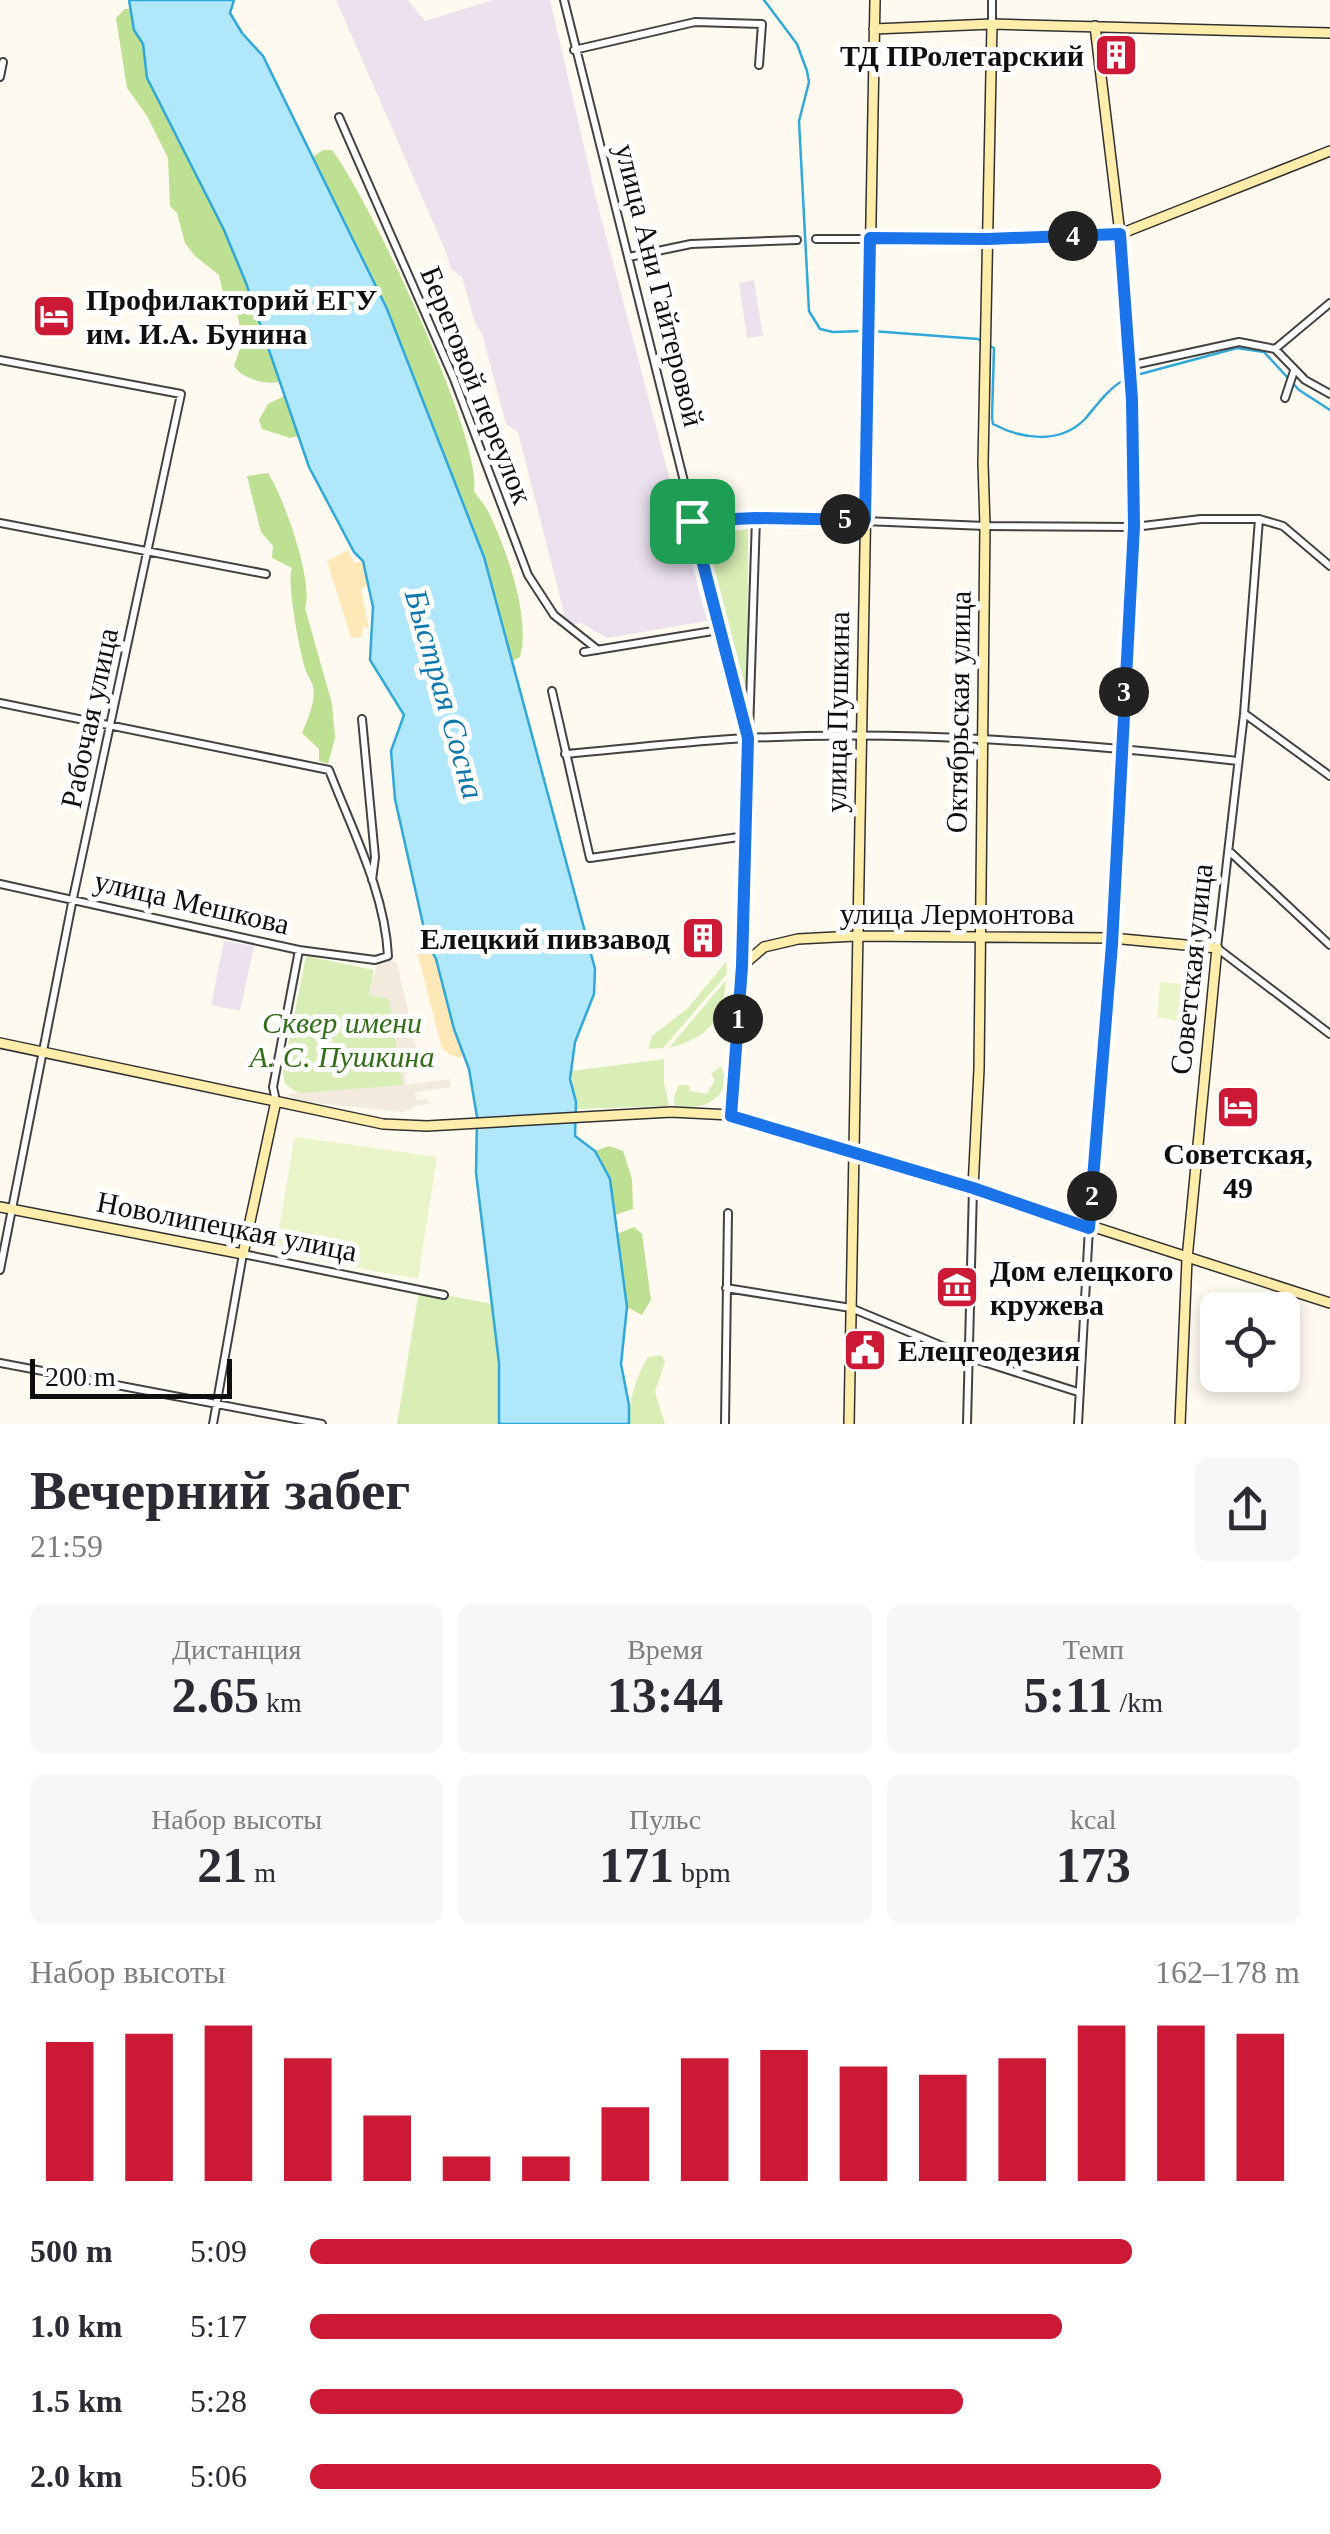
<!DOCTYPE html>
<html lang="ru">
<head>
<meta charset="utf-8">
<style>
	body { margin:0; font-family:Georgia,serif; background:#f7f7f7; color:#2b2b33; height:100vh; display:flex; flex-direction:column; font-size:38px; white-space:nowrap }
	* { box-sizing:border-box; margin:0 }
	p { font-size:32px; color:#7c7c81 }
	.icon { flex:none; width:55px; height:55px; fill:none; stroke:currentColor; stroke-width:2; stroke-linecap:round; stroke-linejoin:round }
	.map { position:relative; height:1424px; overflow:hidden }
	.panel { display:flex; flex-direction:column; background:#fff; flex:1 }
	.panel>* { flex:none }
	.tools { position:absolute; left:1200px; top:1292px; display:grid; gap:20px }
	.tools a { display:grid; place-items:center; width:100px; height:100px; border-radius:15px; background:#fff; box-shadow:0 5px 15px #0003; font-size:50px }
	.scale { position:absolute; left:30px; bottom:25px; width:202px; box-sizing:border-box; padding-left:10px; border:5px solid #0f0f0f; border-top:0; font-size:28px; line-height:35px; white-space:nowrap; color:#0f0f0f; -webkit-text-stroke:8px #fff; paint-order:stroke }
	.pin { position:absolute; display:grid; place-items:center; width:85px; height:85px; color:#fff; margin:-42px; border-radius:20px; box-shadow:0 5px 15px #0006 }
	.km { position:absolute; width:50px; height:50px; margin:-25px; border-radius:50%; background:#222; color:#fff; font-size:28px; line-height:50px; text-align:center }
	.round { display:grid; place-items:center; flex:none; width:105px; height:105px; border-radius:15px; background:#f7f7f7 }
	.summary { display:flex; align-items:center; justify-content:space-between; height:170px; padding:0 30px }
	h1 { font-size:55px; font-weight:700; line-height:75px }
	.stats { display:grid; grid-template-columns:repeat(3,1fr); gap:15px; height:170px; padding:10px 30px }
	.stats div { display:grid; align-content:center; border-radius:15px; background:#f7f7f7; text-align:center }
	.stats b { font-size:50px; font-weight:700 }
	.stats small { font-size:28px; font-weight:400 }
	.stats p { font-size:28px }
	.chart { height:280px; padding:20px 30px }
	.chart p { display:flex; justify-content:space-between }
	.chart svg { width:100%; height:180px; margin-top:10px; stroke:#cc1935; stroke-width:6 }
	ul { padding:0 30px; list-style:none; font-size:32px }
	li { display:grid; grid-template-columns:160px 120px 1fr; align-items:center; height:75px }
	li i { height:25px; border-radius:12px; background:#cc1935 }
	.map>svg:first-child { display:block }
	.industrial { fill:#ebe2ee }
	.green { fill:#d9eeb6 }
	.forest { fill:#bee093 }
	.sand { fill:#ffe8b8 }
	.pitch { fill:#e9f4c8 }
	.plaza { fill:#f1eadd }
	.water { fill:#b0e7fb; stroke:#30a8d9; stroke-width:2.5 }
	.lines { fill:none; stroke-linecap:round; stroke-linejoin:round }
	.stream { stroke:#30a8d9; stroke-width:2.5 }
	.street-casing { stroke:#424242; stroke-width:10 }
	.secondary-casing { stroke:#313131; stroke-width:12 }
	.street { stroke:#fff; stroke-width:6 }
	.secondary { stroke:#ffedab; stroke-width:9 }
	.route-casing { stroke:#fff; stroke-width:20 }
	.route { stroke:#1a73e8; stroke-width:12 }
	.labels { text-anchor:middle; dominant-baseline:central; stroke-width:10; stroke-linejoin:round; paint-order:stroke }
	.poi-label { font-size:30px; font-weight:bold; fill:#0f0f0f; stroke:#fff; text-anchor:start }
	.street-label { font-size:30px; fill:#0f0f0f; stroke:#fff }
	.park-label { font-size:30px; font-style:italic; fill:#336d18; stroke:#fff }
	.water-label { font-size:32px; font-style:italic; fill:#0c77ac; stroke:#fff }
</style>
</head>
<body>
<div class="map">
<svg width="1330" height="1424" viewBox="0 0 1330 1424">
	<rect width="100%" height="100%" fill="#fffaf0"/>
	<path class="industrial" d="M336,0H408L425,21L493,0H550L596,198L707,621L607,638L581,623L567,625L518,432L506,424L482,334L475,323L462,277L451,269L446,252Z
		M754,280L763,336L747,338L739,283Z
		M224,941L254,946L240,1011L211,1005Z"/>
	<path class="green" d="M748,529L747,683L738,684L702,535Z
		M306,956L374,970L369,994L389,999L404,1085L301,1095L285,1084L283,1071Z
		M726,962L727,974L663,1048L648,1049L652,1036L688,1008Z
		M726,980C723,1019 709,1038 669,1048Z
		M664,1059V1082L669,1106L576,1109L571,1071Z
		M721,1066L726,1080C720,1105 698,1109 675,1107L674,1096L679,1085H689L690,1091L707,1094L715,1080L711,1074Z
		M419,1290L492,1304L499,1363V1424H397Z
		M662,1355L665,1362L655,1392L665,1424H629C629,1399 635,1379 648,1357Z"/>
	<path class="forest" d="M125,9H132L134,30L143,44L147,78L224,230L246,283L279,382C265,385 241,378 234,366L242,343L238,316L223,293L219,275L195,256L185,243L177,213L170,206L168,158L147,116L127,88L116,18Z
		M323,150H332C368,197 483,438 474,491C478,498 484,503 488,511C506,548 531,617 520,657L512,661L484,557L387,309L313,157Z
		M284,396L298,436L290,438L262,429L259,420L268,404Z
		M268,473C284,498 314,582 305,608L332,704L335,738L328,764L319,761V749L302,733C308,718 316,702 313,686C312,683 307,674 306,671C300,654 286,581 292,568L272,558L273,546L261,532L247,476Z
		M609,1146L623,1151L632,1179L633,1209L615,1215L610,1179L595,1151Z
		M634,1227L642,1234L651,1300L642,1315L627,1307L617,1234Z"/>
	<path class="sand" d="M348,550L354,563L363,561L368,584L361,589L369,629L363,626L362,637L351,638L327,561Z
		M427,942L436,959L463,1053L461,1058L450,1055L442,1048L418,955Z"/>
	<path class="pitch" d="M1160,982L1192,985L1191,996L1201,997L1199,1025L1157,1017Z
		M298,1137L437,1157L418,1279L275,1252L294,1140Z"/>
	<path class="plaza" d="M387,959L397,962L419,1062L405,1075L406,1085L450,1079L451,1087L415,1092L416,1100L428,1099L429,1104L414,1106L408,1111L401,1112L296,1101L288,1094L403,1085L389,999L369,995L378,961Z"/>
	<path class="water" d="M129,0H234L230,13L242,33L263,56L387,309L484,557L595,969L594,994L575,1042L570,1079L576,1102L575,1136L595,1151L610,1179L627,1307L621,1364L629,1405V1424H499V1363L476,1173L477,1117L469,1069L454,1029L436,959L427,942L395,799L391,751L404,715L370,660L373,607L363,561L354,552L309,467L246,283L224,230L147,78L143,44L134,30Z"/>
	<g class="lines">
		<path class="stream" d="M764,0L797,44L807,71L809,82L799,121L809,311L820,329L833,332L864,331
			M872,331L978,339L983,342
			M990,346L994,348L992,418L993,424C1021,439 1060,445 1085,419C1098,404 1108,388 1126,379
			M1133,376L1237,348L1264,352L1299,390L1330,410"/>
		<g class="street-casing">
			<path id="street" d="M564,0L748,738L742,965
				M992,24V0
				M574,50L695,22L762,24L759,65
				M0,77L3,62
				M339,117L454,379L528,575L554,615L598,650
				M816,239H988L1120,234
				M629,257L691,244L797,240
				M1275,349L1330,303
				M0,360L181,394L73,898L0,1270
				M1131,389L1129,366L1239,342L1275,349L1305,380L1330,394
				M1285,398L1294,371
				M1259,519L1244,714L1217,948L1330,1034
				M692,521L792,518L985,526L1134,527L1201,519H1259L1283,526L1330,566
				M0,523L266,574
				M584,652L719,630
				M552,691L590,858L746,836
				M0,703L329,770C352,830 385,892 388,956L375,960L299,950L0,884
				M1245,714L1330,776
				M362,719L375,857L372,880
				M749,732L756,518
				M565,754C626,749 687,741 749,738C912,730 1077,743 1238,761
				M1229,851L1330,945
				M276,1101L273,1087L299,950
				M726,1288L851,1308L971,1358L1078,1392
				M0,1363L322,1424
				M213,1424L243,1254L444,1295
				M725,1424L728,1213
				M967,1424L973,1188
				M1078,1424L1089,1228"/>
		</g>
		<g class="secondary-casing">
			<path id="secondary" d="M1095,26L1120,234L1129,366
				M874,29L992,24L1330,33
				M1120,234L1330,151
				M0,1043L383,1124L427,1126L671,1112L731,1115L973,1188L1330,1303
				M731,1115L742,966L764,947L798,939L855,936L1112,938L1217,948L1187,1259L1180,1424
				M973,1188L979,1069L985,526L983,463L992,24
				M0,1207L243,1254L276,1101
				M1089,1228L1112,938L1134,527L1131,389
				M849,1424L875,0"/>
		</g>
		<use href="#street" class="street"/>
		<use href="#secondary" class="secondary"/>
	</g>
	<g class="lines">
		<g class="route-casing">
			<path id="route" d="M1120,234L1132,400L1134,526L1112,944L1089,1228L973,1188L731,1116L742,966L748,738L692,521L756,518L865,520L870,238L988,239Z"/>
		</g>
		<use href="#route" class="route"/>
	</g>
	<defs>
		<g id="building-square" transform="scale(2.25)"><rect x="-9" y="-9" width="18" height="18" rx="4" fill="#cc1935" stroke="#fff"/><path d="M-4-6H4V6H1V3H-1V6H-4ZM-2.5-4.3h1.7v1.8h-1.7ZM.8-4.3h1.7v1.8H.8ZM-2.5-1h1.7V.8h-1.7ZM.8-1h1.7V.8H.8Z" fill="#fff"/></g>
		<g id="hotel-square" transform="scale(2.25)"><rect x="-9" y="-9" width="18" height="18" rx="4" fill="#cc1935" stroke="#fff"/><path d="M-6-4.5h1.5V1H6V5H4.5V3h-9V5H-6ZM-4 0a1.8 1.8 0 1 1 3.6 0ZM.5 0V-2.5h3Q6-2.5 6 0Z" fill="#fff"/></g>
		<g id="museum-square" transform="scale(2.25)"><rect x="-9" y="-9" width="18" height="18" rx="4" fill="#cc1935" stroke="#fff"/><path d="M0-6L6-3V-2H-6V-3ZM-5-1h2V3h-2ZM-1-1h2V3h-2ZM3-1h2V3H3ZM-6 4H6V6H-6Z" fill="#fff"/></g>
		<g id="civic-square" transform="scale(2.25)"><rect x="-9" y="-9" width="18" height="18" rx="4" fill="#cc1935" stroke="#fff"/><path d="M-.6-6.5H3V-4.5H.6V-3L4-1V1h2V6H-6V1h2V-1L-.6-3ZM-1.2 2.5V6h2.4V2.5Z" fill="#fff"/></g>
	</defs>
	<g fill-rule="evenodd">
		<use href="#building-square" x="1116" y="55"/>
		<use href="#hotel-square" x="54" y="316"/>
		<use href="#building-square" x="703" y="938"/>
		<use href="#hotel-square" x="1238" y="1107"/>
		<use href="#museum-square" x="957" y="1287"/>
		<use href="#civic-square" x="865" y="1350"/>
	</g>
	<g class="labels">
		<g class="poi-label">
			<text x="1084" y="55" text-anchor="end">ТД ПРолетарский</text>
			<text x="86" y="299">Профилакторий ЕГУ<tspan x="86" dy="34">им. И.А. Бунина</tspan></text>
			<text x="670" y="938" text-anchor="end">Елецкий пивзавод</text>
			<text x="1238" y="1153" text-anchor="middle">Советская,<tspan x="1238" dy="34">49</tspan></text>
			<text x="990" y="1270">Дом елецкого<tspan x="990" dy="34">кружева</tspan></text>
			<text x="898" y="1350">Елецгеодезия</text>
		</g>
		<g class="street-label">
			<text transform="translate(660 285) rotate(76)">улица Ани Гайтеровой</text>
			<text transform="translate(477 385) rotate(68)">Береговой переулок</text>
			<text transform="translate(837 712) rotate(-89)">улица Пушкина</text>
			<text transform="translate(958 712) rotate(-89)">Октябрьская улица</text>
			<text transform="translate(89 718) rotate(-78)">Рабочая улица</text>
			<text transform="translate(192 902) rotate(13)">улица Мешкова</text>
			<text x="957" y="913">улица Лермонтова</text>
			<text transform="translate(1191 969) rotate(-84)">Советская улица</text>
			<text transform="translate(227 1226) rotate(11)">Новолипецкая улица</text>
		</g>
		<g class="park-label">
			<text x="342" y="1022">Сквер имени<tspan x="342" dy="34">А. С. Пушкина</tspan></text>
		</g>
		<g class="water-label">
			<text transform="translate(445 694) rotate(74)">Быстрая Сосна</text>
		</g>
	</g>
</svg>
<div class="tools">
<a><svg class="icon" aria-label="locate" viewBox="0 0 24 24"><circle cx="12" cy="12" r="6"/><path d="M12 2v4M12 18v4M2 12h4M18 12h4"/></svg></a>
</div>
<div class="scale">200 m</div>
<div class="pin" style="left:692px;top:521px;background:#1e9e55"><svg class="icon" aria-label="arrive" viewBox="0 0 24 24"><path d="M6 21V4h12l-3 4 3 4H6"/></svg></div>
<b class="km" style="left:738px;top:1019px">1</b>
<b class="km" style="left:1092px;top:1196px">2</b>
<b class="km" style="left:1124px;top:692px">3</b>
<b class="km" style="left:1073px;top:236px">4</b>
<b class="km" style="left:845px;top:519px">5</b>
</div>
<section class="panel">
<div class="summary"><div><h1>Вечерний забег</h1><p>21:59</p></div><a class="round"><svg class="icon" aria-label="share" viewBox="0 0 24 24"><path d="M12 15V3M7 8l5-5 5 5M5 13v7h14v-7"/></svg></a></div>
<div class="stats">
<div><p>Дистанция</p><b>2.65<small> km</small></b></div>
<div><p>Время</p><b>13:44</b></div>
<div><p>Темп</p><b>5:11<small> /km</small></b></div>
</div>
<div class="stats">
<div><p>Набор высоты</p><b>21<small> m</small></b></div>
<div><p>Пульс</p><b>171<small> bpm</small></b></div>
<div><p>kcal</p><b>173</b></div>
</div>
<div class="chart"><p><span>Набор высоты</span>162–178 m</p>
<svg viewBox="0 0 160 44" preserveAspectRatio="none"><path d="M5 44V10M15 44V8M25 44V6M35 44V14M45 44V28M55 44V38M65 44V38M75 44V26M85 44V14M95 44V12M105 44V16M115 44V18M125 44V14M135 44V6M145 44V6M155 44V8"/></svg>
</div>
<ul>
<li><b>500 m</b>5:09<i style="width:83%"></i></li>
<li><b>1.0 km</b>5:17<i style="width:76%"></i></li>
<li><b>1.5 km</b>5:28<i style="width:66%"></i></li>
<li><b>2.0 km</b>5:06<i style="width:86%"></i></li>
</ul>
</section>
</body>
</html>
